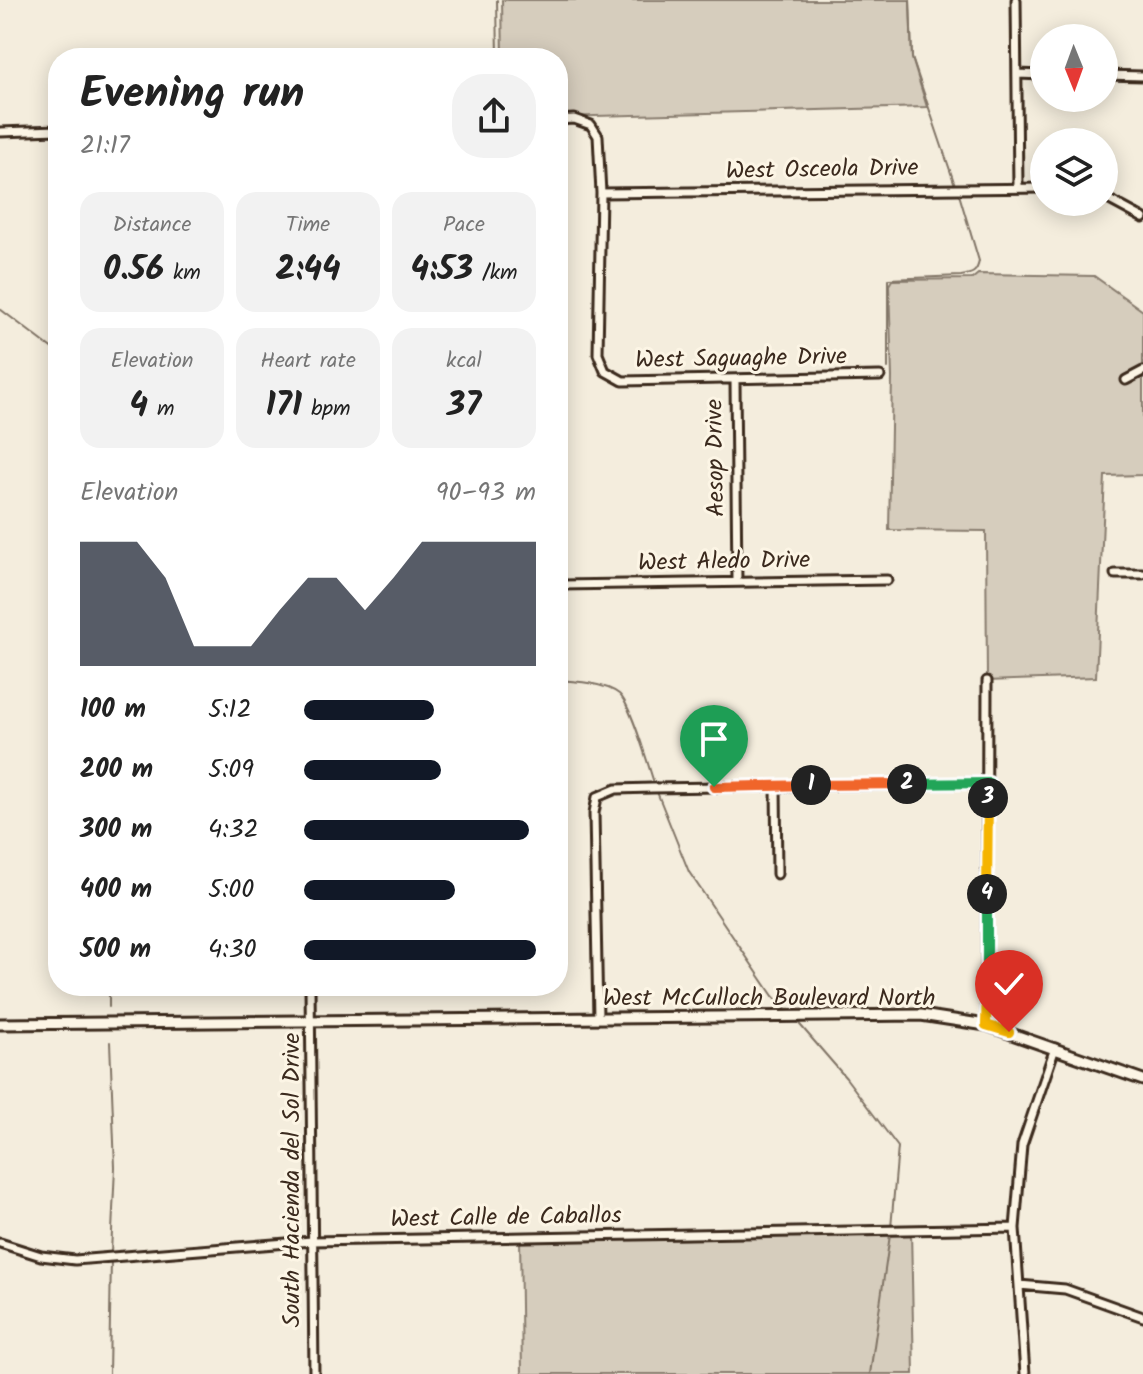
<!DOCTYPE html>
<html lang="en">
<head>
<meta charset="utf-8">
<style>
	body { margin:0; font-family:Kalam,sans-serif; background:#f2f2f2; color:#222; height:100vh; display:flex; flex-direction:column; font-size:30px; white-space:nowrap }
	* { box-sizing:border-box; margin:0 }
	p { font-size:26px; color:#767676 }
	.icon { flex:none; width:44px; height:44px; fill:none; stroke:currentColor; stroke-width:2; stroke-linecap:round; stroke-linejoin:round }
	.map { position:relative; flex:1; overflow:hidden }
	.side { position:absolute; left:48px; top:48px; width:520px; height:948px; display:flex; flex-direction:column; background:#fff; border-radius:32px; box-shadow:0 4px 20px #0003 }
	.side>* { flex:none }
	.needle { width:52px; rotate:179deg }
	.tools { position:absolute; left:1030px; top:24px; display:grid; gap:16px }
	.tools a { display:grid; place-items:center; width:88px; height:88px; border-radius:50%; background:#fff; box-shadow:0 4px 20px #0003; font-size:40px }
	.pin { position:absolute; display:grid; place-items:center; width:68px; height:68px; color:#fff; margin:-82px -34px; border-radius:50% 50% 50% 0; rotate:-45deg; box-shadow:0 0 8px #0007 }
	.pin .icon { rotate:45deg }
	.km { position:absolute; width:40px; height:40px; margin:-20px; border-radius:50%; background:#222; color:#fff; font-size:22px; line-height:40px; text-align:center }
	.round { display:grid; place-items:center; flex:none; width:84px; height:84px; border-radius:32px; background:#f2f2f2 }
	.head { display:flex; align-items:center; justify-content:space-between; height:136px; padding:0 32px }
	h1 { font-size:44px; font-weight:800; line-height:60px }
	.figures { display:grid; grid-template-columns:repeat(3,1fr); gap:12px; height:136px; padding:8px 32px }
	.figures div { display:grid; align-content:center; border-radius:20px; background:#f2f2f2; text-align:center }
	.figures b { font-size:34px; font-weight:800 }
	.figures small { font-size:22px; font-weight:400 }
	.figures p { font-size:22px }
	.chart { height:224px; padding:16px 32px }
	.chart p { display:flex; justify-content:space-between }
	.chart svg { width:100%; height:144px; margin-top:8px; fill:#111827; opacity:.7 }
	ul { padding:0 32px; list-style:none; font-size:26px }
	li { display:grid; grid-template-columns:128px 96px 1fr; align-items:center; height:60px }
	li i { height:20px; border-radius:10px; background:#111827 }
	.map>svg:first-child { display:block }
	.green { fill:#d6cdbd; stroke:#887c6e; stroke-width:2 }
	.lines { fill:none; stroke-linecap:round; stroke-linejoin:round }
	.stream { stroke:#817466; stroke-width:2 }
	.minor-casing { stroke:#3b2a1e; stroke-width:13 }
	.major-casing { stroke:#3b2a1e; stroke-width:15 }
	.minor { stroke:#fcf5e5; stroke-width:7 }
	.major { stroke:#fcf5e5; stroke-width:9 }
	.split-1-casing { stroke:#fff; stroke-width:16 }
	.split-2-casing { stroke:#fff; stroke-width:16 }
	.split-3-casing { stroke:#fff; stroke-width:16 }
	.split-4-casing { stroke:#fff; stroke-width:16 }
	.split-5-casing { stroke:#fff; stroke-width:16 }
	.split-6-casing { stroke:#fff; stroke-width:16 }
	.split-1 { stroke:#f0652b; stroke-width:10 }
	.split-2 { stroke:#f0652b; stroke-width:10 }
	.split-3 { stroke:#22a559; stroke-width:10 }
	.split-4 { stroke:#f5b400; stroke-width:10 }
	.split-5 { stroke:#22a559; stroke-width:10 }
	.split-6 { stroke:#f5b400; stroke-width:10 }
	.labels { text-anchor:middle; dominant-baseline:central; stroke-width:6; stroke-linejoin:round; paint-order:stroke }
	.street-label { font-size:24px; fill:#3b2a1e; stroke:#fcf5e5 }
</style>
</head>
<body>
<div class="map">
<svg width="1143" height="1374" viewBox="0 0 1143 1374">
	<rect width="100%" height="100%" fill="#f4eddd"/>
	<filter id="ink" filterUnits="userSpaceOnUse"><feTurbulence type="fractalNoise" baseFrequency=".0125" numOctaves="2"/><feDisplacementMap in="SourceGraphic" scale="16" xChannelSelector="R" yChannelSelector="G"/><feConvolveMatrix kernelMatrix="1 2 1 2 8 2 1 2 1" color-interpolation-filters="sRGB"/></filter>
	<g filter="url(#ink)">
		<path class="green" d="M502,0H910L912,58L927,107L558,117V58H503Z
			M978,274L1094,276L1143,311V475L1105,476L1096,677L987,681L986,531L889,530L892,377L889,285L892,280L972,279Z
			M911,1230L914,1374H522L520,1238Z"/>
		<g class="lines">
			<path class="stream" d="M497,0L498,58
				M910,0L912,58L955,185
				M0,309L58,353
				M888,368V279L961,276C972,274 977,273 979,261L958,191
				M558,680C575,681 605,683 619,694C631,704 649,768 655,786
				M657,792L689,872L773,996L788,1012
				M109,986V1007
				M795,1019L846,1078L898,1147L891,1228
				M110,1042L115,1167L111,1253
				M109,1374L111,1259
				M870,1374L890,1235"/>
			<g class="minor-casing">
				<path id="minor" d="M1016,0L1018,188
					M1017,74L1044,75
					M1104,75L1143,76
					M558,120L574,119L591,125L598,136L601,193L598,354L605,371L623,381L880,376
					M0,132L58,130
					M601,193L1044,188
					M1104,197L1143,218
					M1126,380L1143,371
					M735,381L737,582
					M1115,574H1143
					M561,585L887,580
					M776,786L777,874
					M310,986L314,1374
					M598,1018L594,813L597,797L616,789L652,788L989,783
					M986,1025L987,681
					M0,1243L41,1256L75,1260L312,1241L1015,1228
					M1019,1285L1065,1289L1143,1317
					M1025,1374L1015,1228L1022,1145L1055,1048"/>
			</g>
			<g class="major-casing">
				<path id="major" d="M0,1024L921,1015L986,1025L1143,1080"/>
			</g>
			<use href="#minor" class="minor"/>
			<use href="#major" class="major"/>
		</g>
	</g>
	<g class="lines" filter="url(#ink)">
		<g class="split-1-casing">
			<path id="split-1" d="M714,787L811,785"/>
		</g>
		<g class="split-2-casing">
			<path id="split-2" d="M811,785L907,784"/>
		</g>
		<g class="split-3-casing">
			<path id="split-3" d="M907,784L989,783L988,798"/>
		</g>
		<g class="split-4-casing">
			<path id="split-4" d="M987,894L988,798"/>
		</g>
		<g class="split-5-casing">
			<path id="split-5" d="M987,991V894"/>
		</g>
		<g class="split-6-casing">
			<path id="split-6" d="M987,991L986,1025L1009,1032"/>
		</g>
		<use href="#split-1" class="split-1"/>
		<use href="#split-2" class="split-2"/>
		<use href="#split-3" class="split-3"/>
		<use href="#split-4" class="split-4"/>
		<use href="#split-5" class="split-5"/>
		<use href="#split-6" class="split-6"/>
	</g>
	<g class="labels">
		<g class="street-label">
			<text transform="translate(822 170) rotate(-1)">West Osceola Drive</text>
			<text transform="translate(741 359) rotate(-1)">West Saguaghe Drive</text>
			<text transform="translate(716 458) rotate(-91)">Aesop Drive</text>
			<text transform="translate(724 562) rotate(-1)">West Aledo Drive</text>
			<text x="769" y="998">West McCulloch Boulevard North</text>
			<text transform="translate(292 1180) rotate(-90)">South Hacienda del Sol Drive</text>
			<text transform="translate(506 1218) rotate(-1)">West Calle de Caballos</text>
		</g>
	</g>
</svg>
<div class="tools">
<a><svg class="needle" viewBox="-14 -14 28 28"><path d="M0-13l5 13h-10z" fill="#e53935"/><path d="M0 13l5-13h-10z" fill="#767676"/></svg></a>
<a><svg class="icon" aria-label="layers" viewBox="0 0 24 24"><path d="M12 4l9 5-9 5-9-5zM3 14l9 5 9-5"/></svg></a>
</div>
<div class="pin" style="left:714px;top:787px;background:#1e9e55"><svg class="icon" aria-label="arrive" viewBox="0 0 24 24"><path d="M6 21V4h12l-3 4 3 4H6"/></svg></div>
<div class="pin" style="left:1009px;top:1032px;background:#d93025"><svg class="icon" aria-label="check" viewBox="0 0 24 24"><path d="M5 12l5 5 9-10"/></svg></div>
<b class="km" style="left:811px;top:785px">1</b>
<b class="km" style="left:907px;top:784px">2</b>
<b class="km" style="left:988px;top:798px">3</b>
<b class="km" style="left:987px;top:894px">4</b>
<section class="side">
<div class="head"><div><h1>Evening run</h1><p>21:17</p></div><a class="round"><svg class="icon" aria-label="share" viewBox="0 0 24 24"><path d="M12 15V3M7 8l5-5 5 5M5 13v7h14v-7"/></svg></a></div>
<div class="figures">
<div><p>Distance</p><b>0.56<small> km</small></b></div>
<div><p>Time</p><b>2:44</b></div>
<div><p>Pace</p><b>4:53<small> /km</small></b></div>
</div>
<div class="figures">
<div><p>Elevation</p><b>4<small> m</small></b></div>
<div><p>Heart rate</p><b>171<small> bpm</small></b></div>
<div><p>kcal</p><b>37</b></div>
</div>
<div class="chart"><p><span>Elevation</span>90–93 m</p>
<svg viewBox="0 0 160 44" preserveAspectRatio="none"><path d="M0 44V6L10 6L20 6L30 17L40 38L50 38L60 38L70 27L80 17L90 17L100 27L110 17L120 6L130 6L140 6L150 6L160 6V44z"/></svg>
</div>
<ul>
<li><b>100 m</b>5:12<i style="width:56%"></i></li>
<li><b>200 m</b>5:09<i style="width:59%"></i></li>
<li><b>300 m</b>4:32<i style="width:97%"></i></li>
<li><b>400 m</b>5:00<i style="width:65%"></i></li>
<li><b>500 m</b>4:30<i style="width:100%"></i></li>
</ul>
</section>
</div>
</body>
</html>
